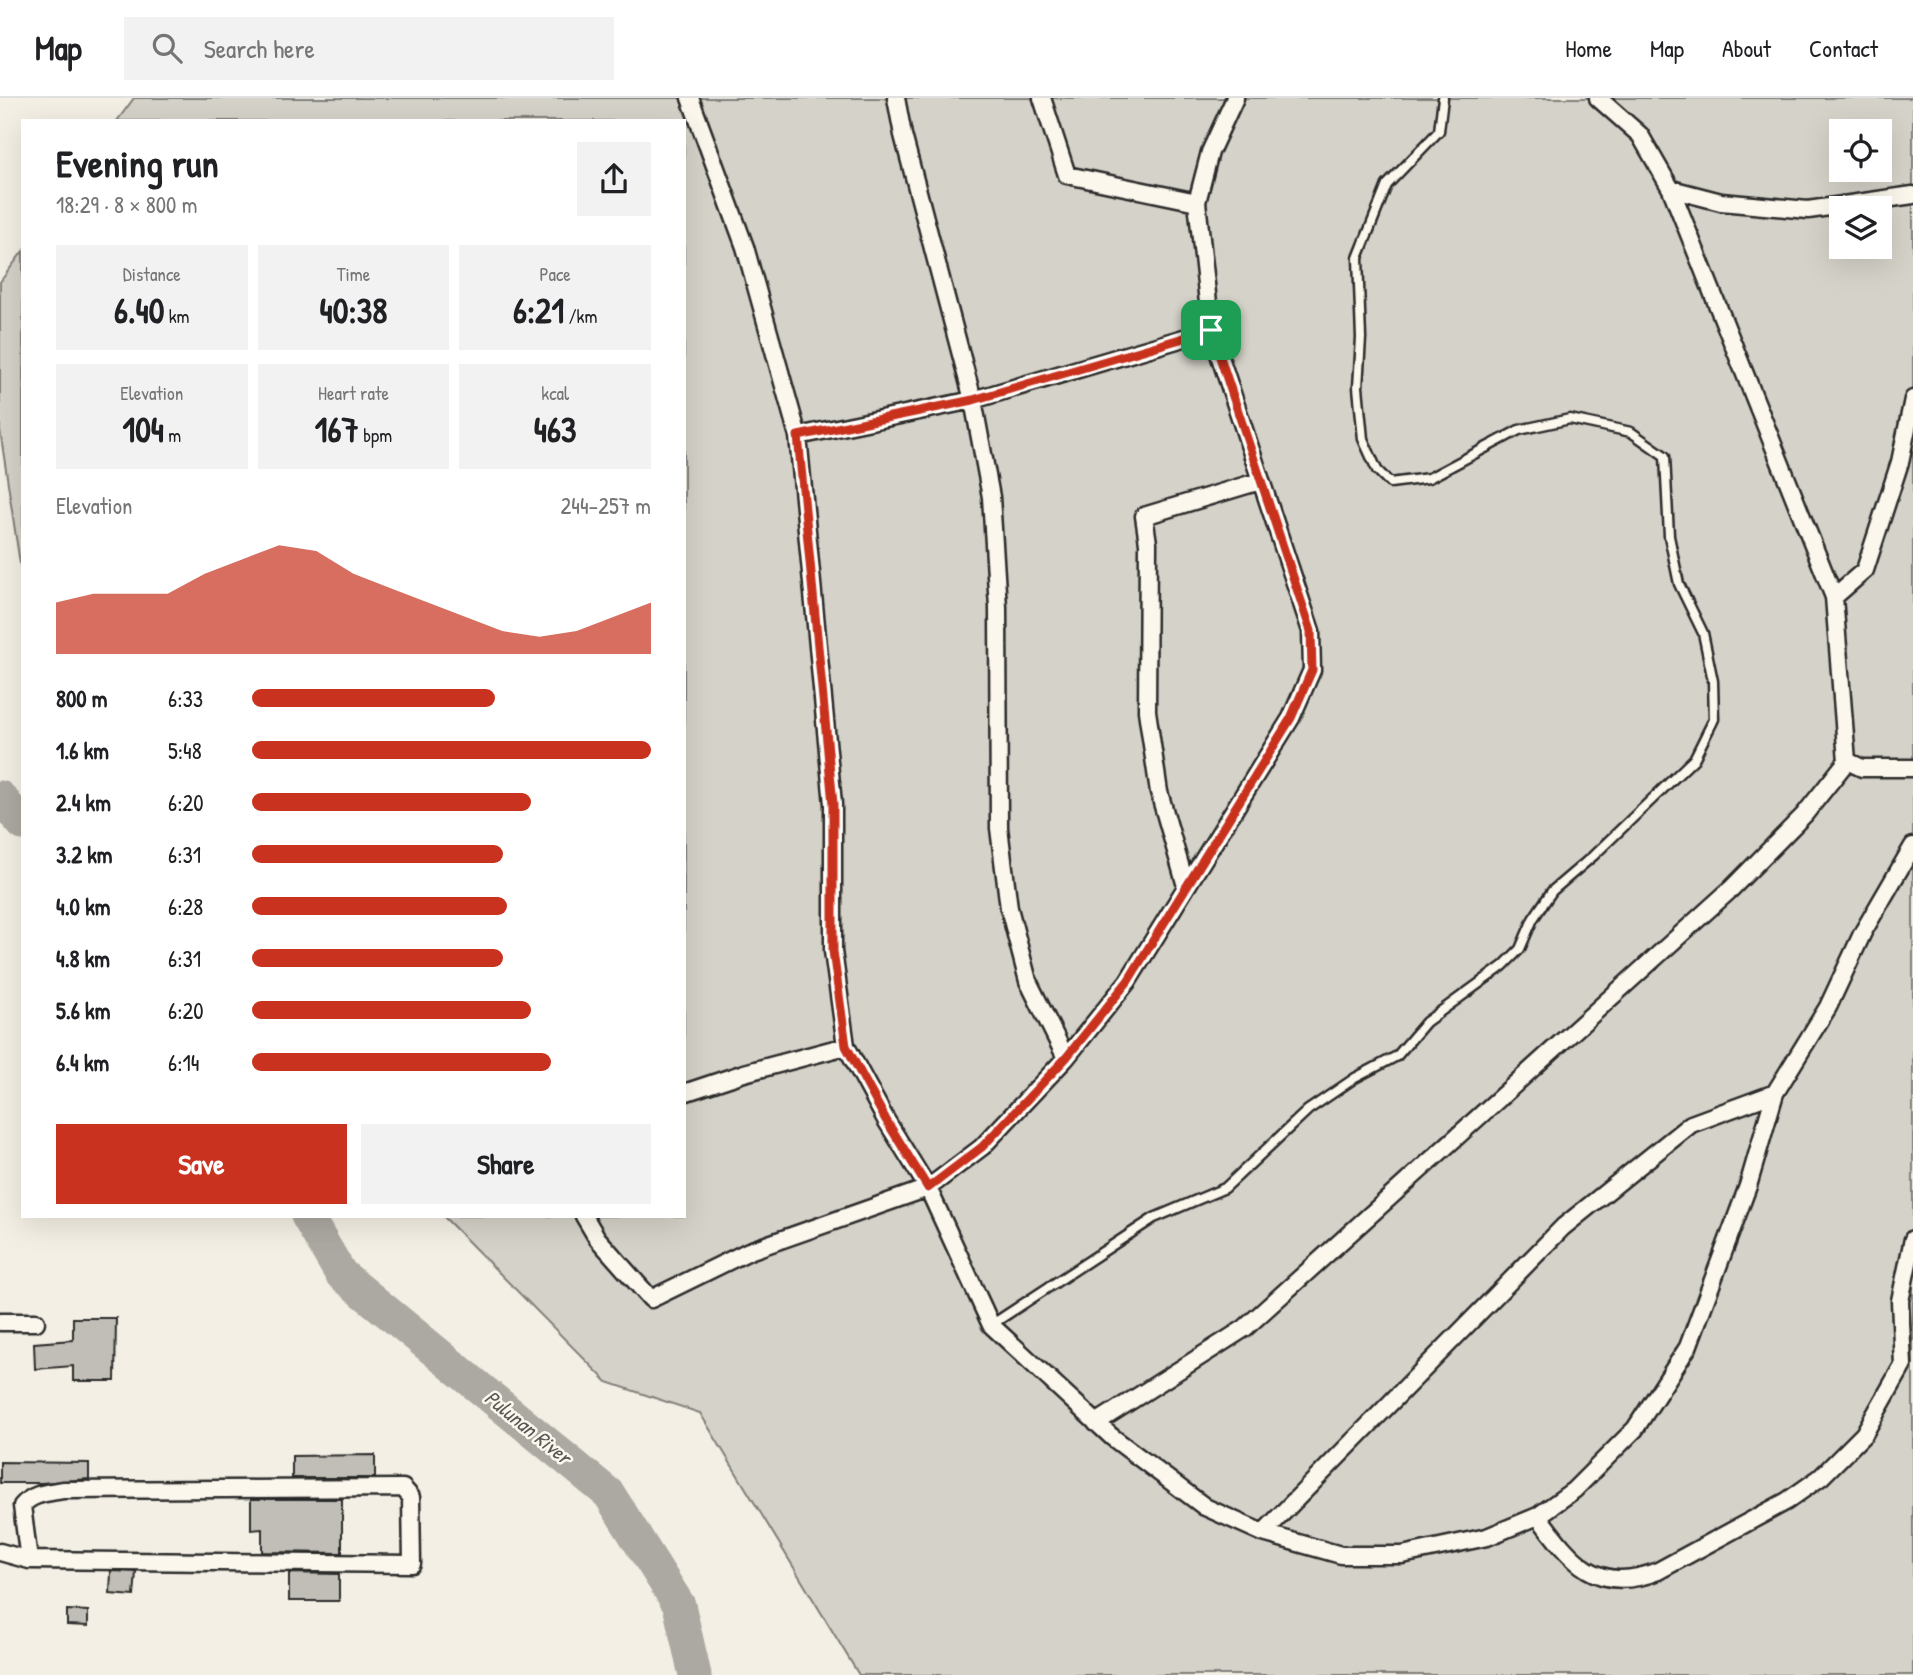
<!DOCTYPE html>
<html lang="en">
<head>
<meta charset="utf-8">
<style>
	body { margin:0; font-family:"Patrick Hand",sans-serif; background:#f2f2f2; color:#202124; height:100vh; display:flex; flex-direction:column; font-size:26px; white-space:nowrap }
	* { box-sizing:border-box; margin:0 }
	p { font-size:23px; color:#757577 }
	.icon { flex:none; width:38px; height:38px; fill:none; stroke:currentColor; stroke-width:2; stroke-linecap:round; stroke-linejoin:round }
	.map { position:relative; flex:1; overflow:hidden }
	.details { position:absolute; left:21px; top:21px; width:665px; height:1099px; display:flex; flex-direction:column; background:#fff; border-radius:0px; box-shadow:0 7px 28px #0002 }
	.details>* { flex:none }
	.tools { position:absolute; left:1829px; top:21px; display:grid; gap:14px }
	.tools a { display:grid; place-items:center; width:63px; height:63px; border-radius:0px; background:#fff; box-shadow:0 7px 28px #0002; font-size:35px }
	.pin { position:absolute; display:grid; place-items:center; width:60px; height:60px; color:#fff; margin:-30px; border-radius:14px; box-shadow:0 4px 10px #0006 }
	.round { display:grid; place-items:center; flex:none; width:74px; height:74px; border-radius:0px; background:#f2f2f2 }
	.head { display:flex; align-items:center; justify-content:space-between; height:119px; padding:0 35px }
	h1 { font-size:38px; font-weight:700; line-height:52px }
	.stats { display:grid; grid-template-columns:repeat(3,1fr); gap:10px; height:119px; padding:7px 35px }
	.stats div { display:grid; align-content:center; border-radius:0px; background:#f2f2f2; text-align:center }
	.stats b { font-size:35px; font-weight:700 }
	.stats small { font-size:19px; font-weight:400 }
	.stats p { font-size:19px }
	.chart { height:196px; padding:14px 35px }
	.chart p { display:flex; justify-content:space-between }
	.chart svg { width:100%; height:126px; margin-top:7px; fill:#c8321e; opacity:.7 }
	.primary-button { display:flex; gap:14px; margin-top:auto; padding:14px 35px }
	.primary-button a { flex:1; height:80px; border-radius:0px; background:#c8321e; color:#fff; font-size:28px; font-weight:700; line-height:80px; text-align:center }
	.primary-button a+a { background:#f2f2f2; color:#202124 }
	ul { padding:0 35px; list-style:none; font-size:23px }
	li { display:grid; grid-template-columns:112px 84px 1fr; align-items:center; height:52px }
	li i { height:18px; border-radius:9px; background:#c8321e }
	header { display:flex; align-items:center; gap:42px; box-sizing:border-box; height:98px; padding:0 35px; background:#fff; border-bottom:2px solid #e0e0e0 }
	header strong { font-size:33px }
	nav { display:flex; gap:38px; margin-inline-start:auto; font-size:24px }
	.search { width:490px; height:63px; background:#f2f2f2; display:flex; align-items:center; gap:18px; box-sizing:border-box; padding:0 24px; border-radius:0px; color:#757577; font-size:26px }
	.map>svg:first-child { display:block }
	.green { fill:#d5d2c9; stroke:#807e7a; stroke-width:2; fill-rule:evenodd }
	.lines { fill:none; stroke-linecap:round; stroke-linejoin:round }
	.river { stroke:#aca9a2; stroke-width:33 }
	.building { fill:#c0beb6; stroke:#2b2b2b; stroke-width:2 }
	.lane-casing { stroke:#2b2b2b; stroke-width:13 }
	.street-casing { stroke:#2b2b2b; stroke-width:21 }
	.lane { stroke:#fbf7ec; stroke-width:8 }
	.street { stroke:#fbf7ec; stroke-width:16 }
	.route-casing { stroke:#fff; stroke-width:14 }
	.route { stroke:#c8321e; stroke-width:9 }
	.labels { text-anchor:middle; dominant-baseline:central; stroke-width:5; stroke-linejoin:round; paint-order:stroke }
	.water-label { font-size:21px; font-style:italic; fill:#585755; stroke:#fbf7ec }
</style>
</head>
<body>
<header>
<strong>Map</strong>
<div class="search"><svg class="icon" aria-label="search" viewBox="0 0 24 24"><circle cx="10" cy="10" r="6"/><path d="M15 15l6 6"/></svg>Search here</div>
<nav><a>Home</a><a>Map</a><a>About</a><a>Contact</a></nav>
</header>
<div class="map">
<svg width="1913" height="1577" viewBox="0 0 1913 1577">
	<rect width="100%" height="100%" fill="#f3efe4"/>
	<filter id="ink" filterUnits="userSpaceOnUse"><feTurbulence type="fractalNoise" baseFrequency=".0143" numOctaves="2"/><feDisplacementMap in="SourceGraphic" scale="14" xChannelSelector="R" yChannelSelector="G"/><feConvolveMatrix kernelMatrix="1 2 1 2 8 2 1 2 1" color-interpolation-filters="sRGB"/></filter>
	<g filter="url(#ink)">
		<path class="green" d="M134,0H1913V1577H859L700,1315L607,1284L443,1118H684V23H117ZM1841,33H1880V72H1841ZM1841,110H1880V149H1841Z
			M23,153V486L0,332V184Z"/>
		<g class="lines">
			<path class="river" d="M0,699L23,726
				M307,1118L341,1176L609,1396L679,1507L695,1577"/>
		</g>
		<path class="building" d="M73,1220H116L115,1283H73V1268L35,1271L34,1245L73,1242Z
			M375,1357V1380H292V1358Z
			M0,1364L89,1365V1381L41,1385H0Z
			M251,1401H342V1455L262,1454V1431L251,1432Z
			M111,1473L136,1474L134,1498L110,1496Z
			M289,1475L339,1476V1503H289Z
			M67,1512L88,1513V1528L67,1527Z"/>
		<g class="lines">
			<g class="lane-casing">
				<path id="lane" d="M991,1227L1154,1120L1225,1090L1308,1012L1355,980L1397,958L1426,924L1503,868L1520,851L1533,821L1552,793L1593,758L1694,661L1714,621L1713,583L1703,535L1679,486L1669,438L1665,358L1631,334L1570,321L1519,332L1429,380L1390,385L1377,372L1363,341L1358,289L1361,240L1358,160L1387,87L1439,33L1443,0"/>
			</g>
			<g class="street-casing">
				<path id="street" d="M690,0L745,149L798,338L833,706V853L846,948L886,1022L928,1090L991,1227L1112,1339L1205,1409L1263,1435L1341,1457H1402L1487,1439L1538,1418L1574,1392L1635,1331L1688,1249L1748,1088L1775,995L1828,909L1863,834L1913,748
					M896,0L903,37L973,302L991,399L998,509L999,730L1009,810L1028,883L1066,960
					M1042,0L1067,77L1197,104
					M1671,91L1721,104L1808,112L1913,97
					M798,338L973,302L1211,232
					M1834,499L1865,472L1900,364L1913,301
					M1847,663L1862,670H1913
					M1186,788L1159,694L1147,613L1148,445L1144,418L1260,383
					M684,995L744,975L846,948
					M584,1118L597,1140L651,1201L749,1153L928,1090L982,1049L1066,960L1128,883L1291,620L1312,572L1311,533L1211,232L1197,104L1210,54L1235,0
					M0,1224H36
					M1096,1325L1245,1230L1731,791L1804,717L1847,663L1834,499L1671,91L1640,37L1598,0
					M1538,1418C1572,1464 1597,1497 1658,1473L1787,1403L1821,1379L1864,1336L1903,1267L1900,1203L1913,1141
					M1263,1435L1563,1129L1691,1026L1775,995
					M0,1454L29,1462L412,1466L411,1399L403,1390L63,1392C48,1395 32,1395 22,1408L29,1462"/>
			</g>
			<use href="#lane" class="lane"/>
			<use href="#street" class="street"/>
		</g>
	</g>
	<g class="lines" filter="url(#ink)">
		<g class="route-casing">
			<path id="route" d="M1211,232L1311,533L1312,572L1291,620L1128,883L1066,960L982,1049L928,1090L886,1022L846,948L833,853V706L798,338L973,302Z"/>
		</g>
		<use href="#route" class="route"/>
	</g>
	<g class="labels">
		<g class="water-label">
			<text transform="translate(528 1329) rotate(39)">Pulunan River</text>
		</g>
	</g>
</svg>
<div class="tools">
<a><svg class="icon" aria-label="locate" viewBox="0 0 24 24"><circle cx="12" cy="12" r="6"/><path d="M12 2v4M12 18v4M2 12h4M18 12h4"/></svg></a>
<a><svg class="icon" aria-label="layers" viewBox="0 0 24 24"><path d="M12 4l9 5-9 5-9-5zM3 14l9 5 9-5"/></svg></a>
</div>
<div class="pin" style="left:1211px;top:232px;background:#1e9e55"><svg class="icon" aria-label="arrive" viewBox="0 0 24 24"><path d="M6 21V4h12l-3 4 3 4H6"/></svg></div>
<section class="details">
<div class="head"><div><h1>Evening run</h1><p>18:29 · 8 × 800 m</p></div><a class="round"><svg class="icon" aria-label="share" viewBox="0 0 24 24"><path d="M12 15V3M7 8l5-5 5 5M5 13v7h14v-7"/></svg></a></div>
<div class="stats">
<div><p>Distance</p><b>6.40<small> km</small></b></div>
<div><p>Time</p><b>40:38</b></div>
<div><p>Pace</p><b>6:21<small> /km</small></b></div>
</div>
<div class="stats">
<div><p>Elevation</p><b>104<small> m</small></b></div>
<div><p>Heart rate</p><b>167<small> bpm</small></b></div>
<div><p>kcal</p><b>463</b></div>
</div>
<div class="chart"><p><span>Elevation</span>244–257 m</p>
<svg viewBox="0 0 160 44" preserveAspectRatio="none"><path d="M0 44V26L10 23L20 23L30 23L40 16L50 11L60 6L70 8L80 16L90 21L100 26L110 31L120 36L130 38L140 36L150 31L160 26V44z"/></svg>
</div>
<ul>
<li><b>800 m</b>6:33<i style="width:61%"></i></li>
<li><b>1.6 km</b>5:48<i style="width:100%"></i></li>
<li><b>2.4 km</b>6:20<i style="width:70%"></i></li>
<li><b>3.2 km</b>6:31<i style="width:63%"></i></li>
<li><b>4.0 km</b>6:28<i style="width:64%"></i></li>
<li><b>4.8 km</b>6:31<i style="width:63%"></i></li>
<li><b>5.6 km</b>6:20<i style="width:70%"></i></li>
<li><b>6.4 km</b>6:14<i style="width:75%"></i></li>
</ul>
<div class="primary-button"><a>Save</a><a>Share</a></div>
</section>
</div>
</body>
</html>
